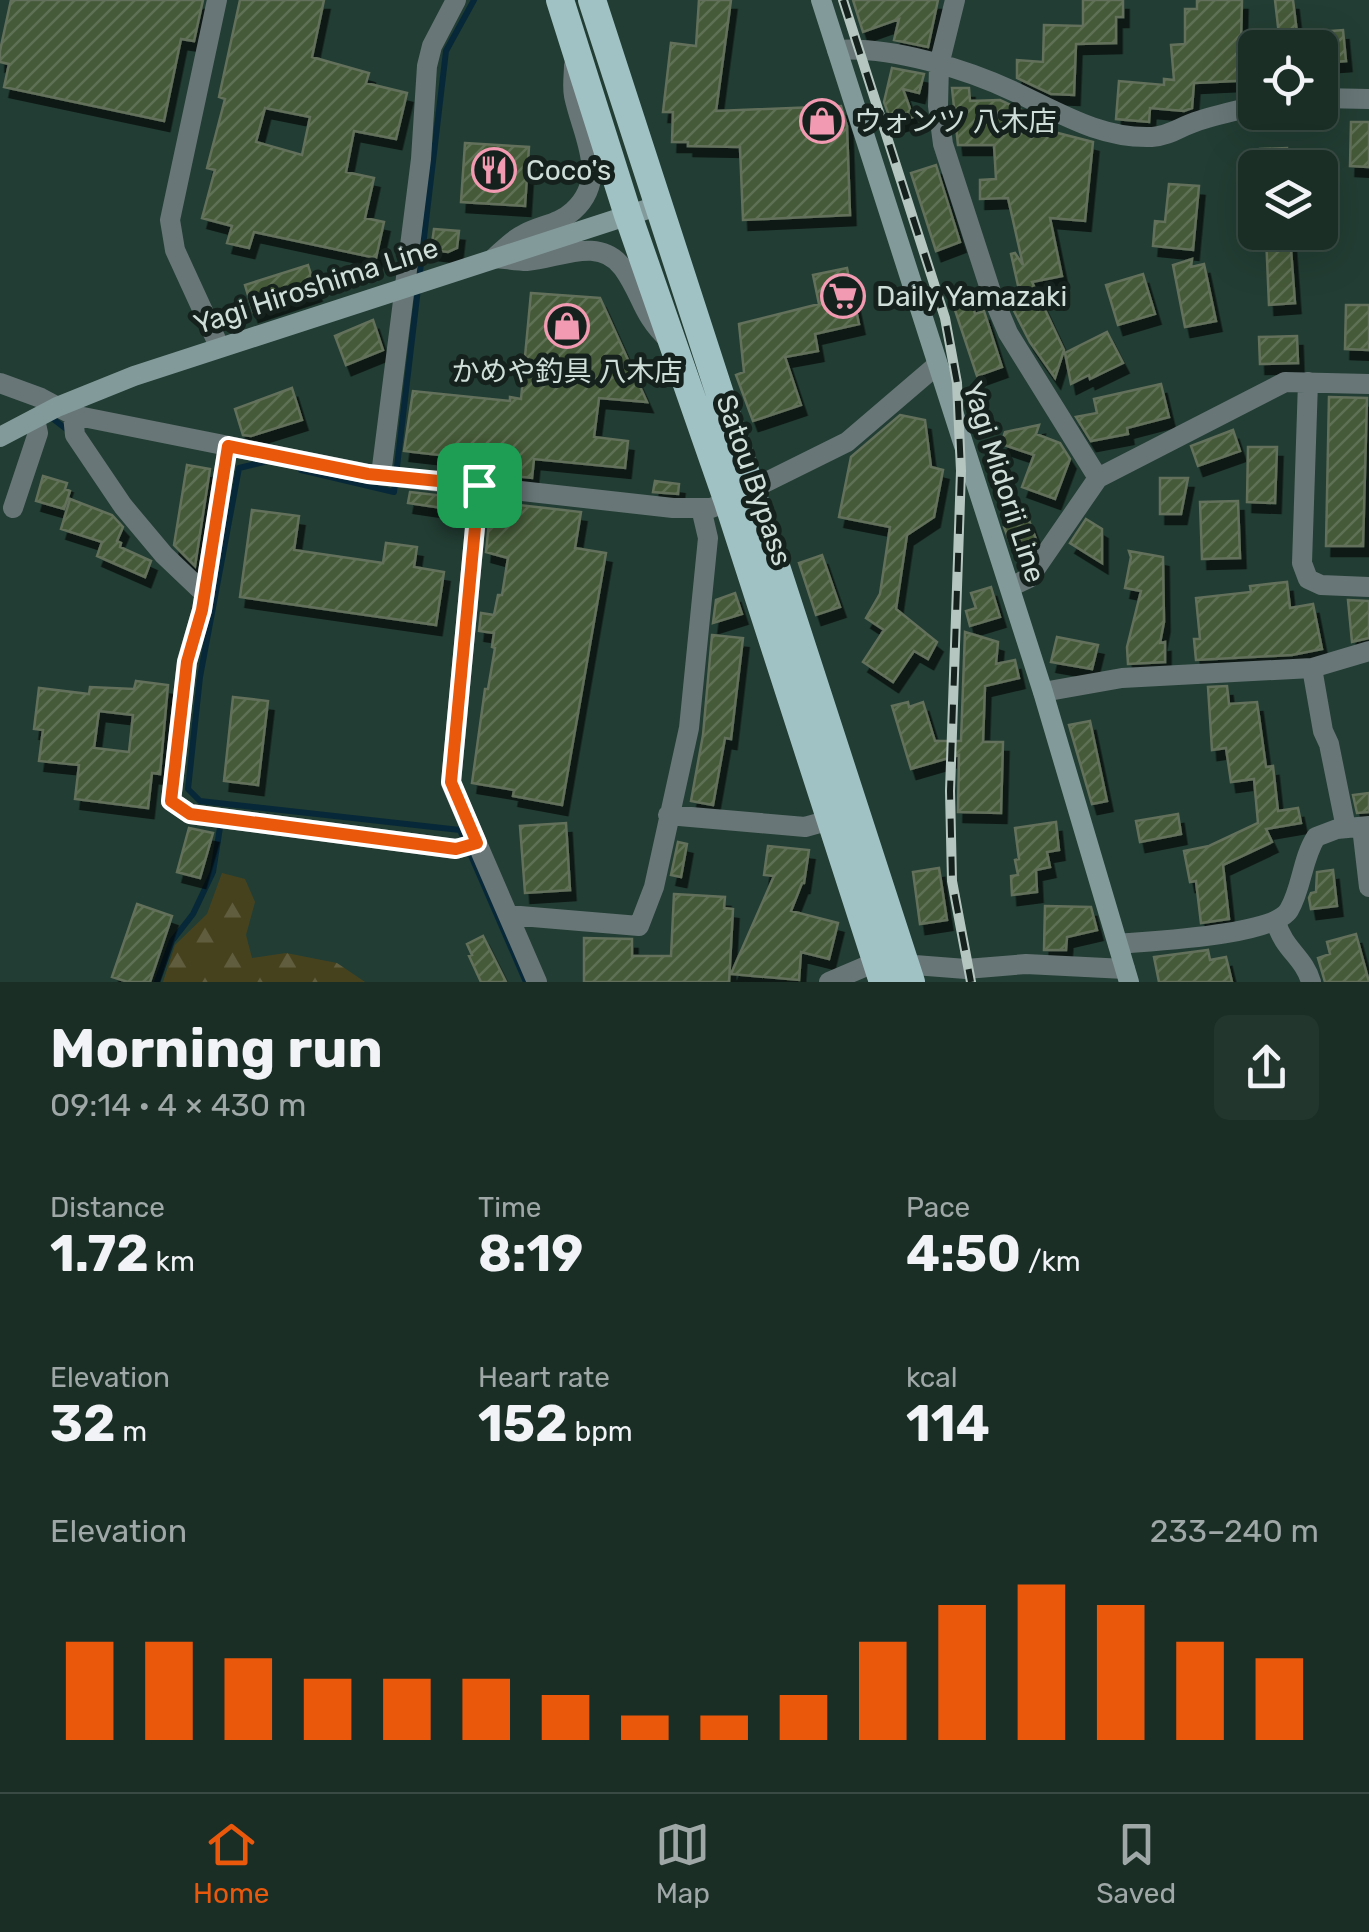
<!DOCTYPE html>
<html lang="en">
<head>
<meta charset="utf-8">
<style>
	body { margin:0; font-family:Rubik,"Noto Sans JP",sans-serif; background:#23362e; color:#f1f3f6; height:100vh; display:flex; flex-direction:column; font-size:38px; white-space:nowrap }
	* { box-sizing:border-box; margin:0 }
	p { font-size:32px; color:#9fa8a7 }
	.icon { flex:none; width:55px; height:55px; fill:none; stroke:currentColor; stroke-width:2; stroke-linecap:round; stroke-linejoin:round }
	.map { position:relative; height:982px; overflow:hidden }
	.panel { display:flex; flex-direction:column; background:#1a2e26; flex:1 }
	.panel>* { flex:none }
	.buttons { position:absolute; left:1238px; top:30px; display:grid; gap:20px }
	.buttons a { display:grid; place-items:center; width:100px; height:100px; border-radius:15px; background:#1a2e26; box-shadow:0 10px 40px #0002,0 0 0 2px #384a43; font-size:50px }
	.pin { position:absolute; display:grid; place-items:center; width:85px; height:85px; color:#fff; margin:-42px; border-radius:20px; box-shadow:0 5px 15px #0006 }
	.round { display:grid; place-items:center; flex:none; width:105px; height:105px; border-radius:15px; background:#23362e }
	.headline { display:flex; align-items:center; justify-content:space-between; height:170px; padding:0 50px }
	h1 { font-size:55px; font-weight:700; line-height:75px }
	.figures { display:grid; grid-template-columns:repeat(3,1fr); gap:15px; height:170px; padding:10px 50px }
	.figures div { display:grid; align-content:center }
	.figures b { font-size:50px; font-weight:700 }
	.figures small { font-size:28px; font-weight:400 }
	.figures p { font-size:28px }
	.chart { height:280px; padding:20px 50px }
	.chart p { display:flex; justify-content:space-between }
	.chart svg { width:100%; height:180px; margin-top:10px; stroke:#ea580c; stroke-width:6 }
	.tab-bar { display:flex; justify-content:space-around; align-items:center; height:140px; border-top:2px solid #384a43; background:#1a2e26; font-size:28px; color:#9fa8a7 }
	.tab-bar a { display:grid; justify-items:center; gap:5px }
	.tab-bar .on { color:#ea580c }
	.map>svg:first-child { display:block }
	.forest { fill:url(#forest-firs) }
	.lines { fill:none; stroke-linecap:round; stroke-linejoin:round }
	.stream { stroke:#072838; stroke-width:6 }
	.building { fill:url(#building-hatch); stroke:#63715b; stroke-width:2.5; fill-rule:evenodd; filter:url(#shadow) }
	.minor { stroke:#687677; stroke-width:20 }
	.tertiary { stroke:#687677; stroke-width:20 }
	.secondary { stroke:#839a9b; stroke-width:20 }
	.trunk { stroke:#a1c2c4; stroke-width:28 }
	.rail-casing { stroke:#b5c6c0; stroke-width:10 }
	.rail { stroke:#15211c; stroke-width:6; stroke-dasharray:19; stroke-linecap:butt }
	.route-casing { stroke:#fff; stroke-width:20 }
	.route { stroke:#ea580c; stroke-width:12 }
	.labels { text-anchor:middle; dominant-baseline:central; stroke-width:10; stroke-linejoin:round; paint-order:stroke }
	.poi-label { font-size:28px; fill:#cfded8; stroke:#15211c; text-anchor:start }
	.street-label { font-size:28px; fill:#cfded8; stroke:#15211c }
</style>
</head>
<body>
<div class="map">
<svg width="1369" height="982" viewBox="0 0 1369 982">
	<defs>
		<pattern id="forest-firs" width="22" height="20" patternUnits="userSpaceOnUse" patternTransform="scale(2.5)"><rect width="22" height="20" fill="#47421e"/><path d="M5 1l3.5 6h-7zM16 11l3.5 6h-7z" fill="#605d3e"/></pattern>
		<pattern id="building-hatch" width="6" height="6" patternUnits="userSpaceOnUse" patternTransform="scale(2.5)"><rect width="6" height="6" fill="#455a39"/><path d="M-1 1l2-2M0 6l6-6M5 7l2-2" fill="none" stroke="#5f7155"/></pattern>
		<filter id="shadow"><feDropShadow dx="5.5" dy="10" stdDeviation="0" flood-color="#0009"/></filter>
	</defs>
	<rect width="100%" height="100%" fill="#223d33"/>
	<path class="forest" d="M222,873L245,879L255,902L246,935L252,958L286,953L337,963L365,982H163L175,945L207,914Z"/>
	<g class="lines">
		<path class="stream" d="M48,415L70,432
			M264,462L239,468L200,677L188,789L200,801L460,830L526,982
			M301,470L394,492L446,51L474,0
			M157,982L172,941L193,914L213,872L221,821"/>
	</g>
	<path class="building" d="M11,0H203L194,41L181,39L164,121L4,87L9,64L0,62V51Z
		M240,0H324L312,57L369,73L366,83L407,93L396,139L354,131L346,172L374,178L365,218L384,222L376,258L254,232L249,248L227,243L232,226L202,218L215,170L207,168L225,99L219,97ZM265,108L310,117L302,155L256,142Z
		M699,0H731L716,111L841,106L847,126L850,215L743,220L740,147L688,146V142H672L673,112H663L671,43L696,46Z
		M853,0H938L928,47L894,40L899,19L863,32Z
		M1083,0H1123V17H1116V43L1076,44L1074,95L1051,94L1017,78V60L1043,62L1044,25L1083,26Z
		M1197,0H1242L1241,42L1255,41V80L1194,83L1192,108L1184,111L1150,108L1149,122L1116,119L1119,81L1164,85V79L1174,80L1171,45L1185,44V9H1197Z
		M1275,0H1293L1298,41L1280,44Z
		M1343,30L1346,61L1322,63L1319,32Z
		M892,68L924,74L919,93L903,89L913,117L892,124L884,102Z
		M952,88H969L970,101L1000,100L1036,117L1033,121L1054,132L1093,142L1085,221L1050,218L1062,276L1032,282L1064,350L1055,378L1030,342L1011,305L1021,299L1011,254L1015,253L1023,265L1008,198L980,199V180L996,179L994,145H958Z
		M1351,122H1369V167L1350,166Z
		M465,143L529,147L525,206L461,202Z
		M1287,148L1288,168H1261L1260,149Z
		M936,165L960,242L936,251L911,173Z
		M1169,184L1199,186L1193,250L1153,246L1155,221L1165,222Z
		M434,229L459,231L457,248L448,252L431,250Z
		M1266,236H1290L1295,303L1269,305Z
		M1192,259L1191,267L1204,264L1216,321L1185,327L1173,265Z
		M308,265L316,291L253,312L245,285Z
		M847,268L859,324L815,334L818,351L785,357L801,405L753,421L736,375L744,372L739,324L819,304L813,275Z
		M1143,274L1155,314L1118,325L1106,285Z
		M531,293L600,298L647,402L599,398L594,437L628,441L625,468L534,459L532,478L456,470L457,457L404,451L413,391L510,401V397L521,399Z
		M970,296L975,314L984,311L1002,367L977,376L952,301Z
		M1346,305H1369V350L1345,349Z
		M373,320L383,350L346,365L335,336Z
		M1107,332L1123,363L1090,379L1089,375L1071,384L1065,353Z
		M1297,336L1298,363L1260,364L1259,337Z
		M1161,384L1169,417L1127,428L1128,434L1091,441L1076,417L1097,413L1094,399Z
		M292,388L302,420L251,436L243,435L235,409Z
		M1329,397L1367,398L1363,546H1326Z
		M900,415L925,420L931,467L943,470L934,517L907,535L896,609L937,642L928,659L914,651L893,682L863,662L884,630L866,618L880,594L890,527L839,517L851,457Z
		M1039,425L1036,434L1060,443L1070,459L1055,499L1022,487L1034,455L1001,444L1005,432Z
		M1233,430L1240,451L1198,466L1191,446Z
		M1248,447H1277L1275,503L1247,502Z
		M187,465L210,469L195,566L174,545Z
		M43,476L67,483L65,489L70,491L64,509L36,501Z
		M1160,478H1188L1181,514H1160Z
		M655,481L679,484L678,494L653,492Z
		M410,492L445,496L443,508L408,503Z
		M70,499L112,515L123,527L117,541L121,543L120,547L151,561L145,577L97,556L102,542L61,529Z
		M1238,501L1240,558L1202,559L1200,502Z
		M491,502L581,512L575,548L606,553L562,805L513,796L514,790L472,783L485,689H488L495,648L492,647L494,633L479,631L481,613L494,615L498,595H502L508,558L486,552Z
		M252,510L299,516L294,550L383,563L386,543L417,547L414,567L444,572L436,625L240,597Z
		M1028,518L1037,542L1013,551L1004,527Z
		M1086,519L1102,529V563L1070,543Z
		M1129,551L1163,557L1164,622L1160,643L1165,642V662L1128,664L1127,647L1141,591L1125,588L1131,557Z
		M822,555L840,607L816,615L799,563Z
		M1287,582L1290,608L1313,604L1322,649L1292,655L1196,660L1194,639H1200L1196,598L1251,592L1250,586Z
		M991,587L1000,617L970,626L966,611L976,608L971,593Z
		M735,593L742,614L713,623L716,600Z
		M1348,600L1369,601V638L1352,642Z
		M965,632L998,642L996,664L1015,660L1019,678L985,686L983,742H1003L1001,813L958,812L959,755L911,769L892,706L908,702L909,707L923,702L935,741H961Z
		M712,635L743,638L731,739L725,738L713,805L691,801L703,735Z
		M1057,637L1098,645L1092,669L1051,662Z
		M136,681L168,685L160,774L152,773L148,808L75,799L79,765L39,761L43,730L34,729L39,688L89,694L90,687L134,689ZM99,711L133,715L129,752L94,748Z
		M1227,686L1229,704L1257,702L1266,767L1273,766L1278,811L1298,808L1301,823L1266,829L1272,842L1223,865L1229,919L1201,923L1196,881L1190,882L1184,851L1209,846L1258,823L1254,779L1231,782L1226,748L1212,750L1208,687Z
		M233,697L268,701L258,785L224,781Z
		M1090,721L1107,801L1092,804L1069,725Z
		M1369,793V812L1357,813L1353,795Z
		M1178,814L1181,834L1140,842L1136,821Z
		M1056,822L1059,850L1047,852L1050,867L1036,870L1037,892L1012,895L1011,876L1018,875L1015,860L1019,859L1015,828Z
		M566,823L570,890L525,893L520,826Z
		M189,828L213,833L200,878L177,872Z
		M678,842L687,844L681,877L671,875Z
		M768,846L809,850L804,883H802L791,911L838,923L829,959L801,952L799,980L731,974L774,876L764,875Z
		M939,868L947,920L920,924L913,872Z
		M1333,870L1337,906L1311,909L1309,898L1311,893L1316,892L1317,872Z
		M674,894L725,897L724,908L733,909L729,982H584V938L632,939V956H671Z
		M137,904L172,916L150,982H128L112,977Z
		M1045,906L1091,907L1097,930L1067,937L1066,950H1044Z
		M1356,934L1369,982H1325L1318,958L1330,954L1327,942Z
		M483,936L506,982H481L469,956L472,955L467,944Z
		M1208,950L1210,960L1226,957L1232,982H1159L1154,957Z"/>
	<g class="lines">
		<path class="minor" d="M217,0L170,220L175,250L219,346
			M955,0L939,65L938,106L943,144L992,295L1008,333L1098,478
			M837,50C890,46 967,69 1015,92C1060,113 1101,139 1152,137C1169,136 1180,127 1195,122C1215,115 1235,111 1255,106
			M1320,98L1369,99
			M494,258C503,250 513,239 524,234C541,225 559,224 573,211C610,178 582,135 574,96C572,86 574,75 574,65
			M496,258C506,259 517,261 527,261C558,259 599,235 623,268C643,296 641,314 669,340
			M1308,382L1302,563L1308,579L1321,585L1369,587
			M0,383L41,398L73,415L369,474L673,508H711L728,502
			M73,415L75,435L123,506L164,555L205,594
			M228,446L202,610L187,661L171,801L190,814L456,849L477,843
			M381,475L421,159L427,66L432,46L456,0
			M479,485L451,783L537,982
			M13,508L38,433L35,419
			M1010,587L1029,578L1098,478L1285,382L1369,384
			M1312,668L1323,731L1329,744L1346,828
			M1043,692L1122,678L1312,668L1369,651
			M668,815L805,827L830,820
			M1362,827L1369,887
			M508,915L639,926L654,887L689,728L708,538L701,508
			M1276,922C1284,950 1304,957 1311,982
			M1118,944C1150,941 1273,936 1289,910C1302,888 1302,859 1316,837L1337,829L1369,826
			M829,982L876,962L966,969L1026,964L1125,969"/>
		<path class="tertiary" d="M740,495L847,442L937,365"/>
		<path class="secondary" d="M821,0L1043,692L1129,982
			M0,437L57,407L134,376L657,206"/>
		<path class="trunk" d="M560,0L628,215L728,502L883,982
			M592,0L911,982"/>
		<g class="rail-casing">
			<path id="rail" d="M843,0L945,318L957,383L961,471L950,791L952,881L971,982"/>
		</g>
		<use href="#rail" class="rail"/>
	</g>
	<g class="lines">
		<g class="route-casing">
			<path id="route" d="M228,446L368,474L479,485L451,782L477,843L456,849L190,814L171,801L187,662L202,610Z"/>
		</g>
		<use href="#route" class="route"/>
	</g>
	<defs>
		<g id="shop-ring" transform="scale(2.25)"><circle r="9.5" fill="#15211c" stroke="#f19ab1" stroke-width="1.5"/><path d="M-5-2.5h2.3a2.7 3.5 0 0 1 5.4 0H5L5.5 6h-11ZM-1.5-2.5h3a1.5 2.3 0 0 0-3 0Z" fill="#f19ab1"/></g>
		<g id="restaurant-ring" transform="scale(2.25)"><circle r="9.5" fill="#15211c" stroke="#f19ab1" stroke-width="1.5"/><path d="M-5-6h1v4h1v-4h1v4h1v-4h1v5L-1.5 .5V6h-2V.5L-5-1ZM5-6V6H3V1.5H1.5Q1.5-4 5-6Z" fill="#f19ab1"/></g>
		<g id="supermarket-ring" transform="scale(2.25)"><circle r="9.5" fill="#15211c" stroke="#f19ab1" stroke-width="1.5"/><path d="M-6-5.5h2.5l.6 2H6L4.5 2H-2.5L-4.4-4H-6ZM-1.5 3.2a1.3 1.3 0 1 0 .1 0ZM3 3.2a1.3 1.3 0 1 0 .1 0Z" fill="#f19ab1"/></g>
	</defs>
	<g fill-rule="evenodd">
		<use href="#shop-ring" x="822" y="121"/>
		<use href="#restaurant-ring" x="494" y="170"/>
		<use href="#supermarket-ring" x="843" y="296"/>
		<use href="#shop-ring" x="567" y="326"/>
	</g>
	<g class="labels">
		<g class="poi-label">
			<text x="854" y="121">ウォンツ 八木店</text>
			<text x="526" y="170">Coco's</text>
			<text x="876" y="296">Daily Yamazaki</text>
			<text x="567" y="371" text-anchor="middle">かめや釣具 八木店</text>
		</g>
		<g class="street-label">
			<text transform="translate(316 286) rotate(-18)">Yagi Hiroshima Line</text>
			<text transform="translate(754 480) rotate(71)">Satou Bypass</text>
			<text transform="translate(1004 482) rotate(72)">Yagi Midorii Line</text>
		</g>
	</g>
</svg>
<div class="buttons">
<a><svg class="icon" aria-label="locate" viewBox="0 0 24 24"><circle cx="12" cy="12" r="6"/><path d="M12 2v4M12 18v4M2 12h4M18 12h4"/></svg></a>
<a><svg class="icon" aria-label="layers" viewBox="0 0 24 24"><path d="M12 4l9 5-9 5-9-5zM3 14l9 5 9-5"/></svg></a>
</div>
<div class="pin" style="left:479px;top:485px;background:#1e9e55"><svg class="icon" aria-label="arrive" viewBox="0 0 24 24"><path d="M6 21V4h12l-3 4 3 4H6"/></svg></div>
</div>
<section class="panel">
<div class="headline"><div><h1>Morning run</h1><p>09:14 · 4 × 430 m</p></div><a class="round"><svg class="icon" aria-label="share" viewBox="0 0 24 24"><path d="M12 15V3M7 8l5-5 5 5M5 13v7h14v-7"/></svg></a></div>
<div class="figures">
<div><p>Distance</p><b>1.72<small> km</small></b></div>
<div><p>Time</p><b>8:19</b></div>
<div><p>Pace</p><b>4:50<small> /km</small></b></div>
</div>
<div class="figures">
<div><p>Elevation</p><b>32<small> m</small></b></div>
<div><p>Heart rate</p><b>152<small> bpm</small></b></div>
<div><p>kcal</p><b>114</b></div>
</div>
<div class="chart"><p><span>Elevation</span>233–240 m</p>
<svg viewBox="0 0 160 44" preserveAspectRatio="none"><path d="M5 44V20M15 44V20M25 44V24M35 44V29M45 44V29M55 44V29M65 44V33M75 44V38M85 44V38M95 44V33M105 44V20M115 44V11M125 44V6M135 44V11M145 44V20M155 44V24"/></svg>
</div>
</section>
<nav class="tab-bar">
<a class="on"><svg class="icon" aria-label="home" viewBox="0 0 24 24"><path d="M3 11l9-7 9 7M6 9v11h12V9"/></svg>Home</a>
<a><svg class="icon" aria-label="map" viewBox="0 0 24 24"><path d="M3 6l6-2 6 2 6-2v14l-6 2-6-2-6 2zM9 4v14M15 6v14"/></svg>Map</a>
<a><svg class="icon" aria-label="saved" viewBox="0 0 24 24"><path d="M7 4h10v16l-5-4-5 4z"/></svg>Saved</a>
</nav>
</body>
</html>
